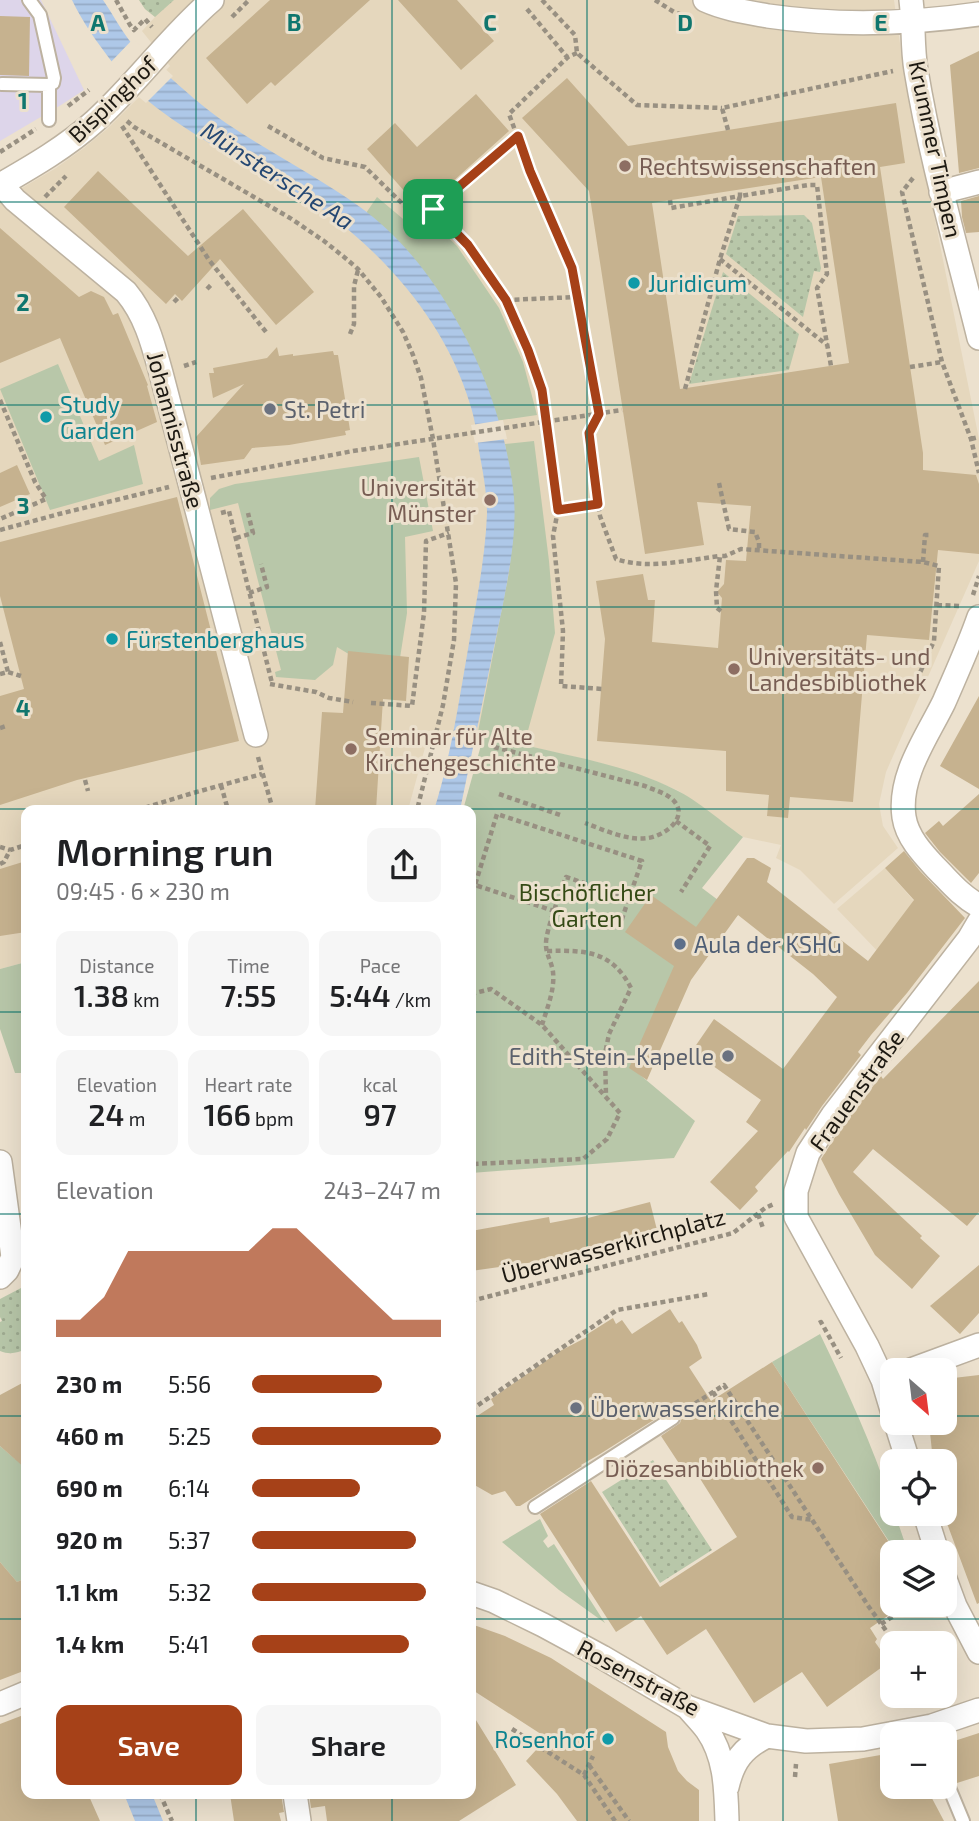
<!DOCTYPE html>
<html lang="en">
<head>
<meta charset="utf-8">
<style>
	body { margin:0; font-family:"Exo 2",sans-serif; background:#f6f6f6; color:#202124; height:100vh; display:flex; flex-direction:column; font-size:26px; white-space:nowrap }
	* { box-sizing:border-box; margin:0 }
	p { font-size:23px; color:#757577 }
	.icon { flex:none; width:38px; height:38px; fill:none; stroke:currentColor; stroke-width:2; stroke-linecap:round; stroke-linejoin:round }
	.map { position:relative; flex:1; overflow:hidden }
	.drawer { position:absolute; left:21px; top:805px; width:455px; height:994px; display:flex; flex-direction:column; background:#fff; border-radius:14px; box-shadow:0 7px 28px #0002 }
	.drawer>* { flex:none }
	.needle { width:46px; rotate:152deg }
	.buttons { position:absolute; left:880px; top:1358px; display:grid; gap:14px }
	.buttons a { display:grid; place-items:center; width:77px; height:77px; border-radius:14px; background:#fff; box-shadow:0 7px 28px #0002; font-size:35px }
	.pin { position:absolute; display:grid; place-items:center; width:60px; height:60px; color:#fff; margin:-30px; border-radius:14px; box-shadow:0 4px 10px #0006 }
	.round { display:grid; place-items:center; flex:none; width:74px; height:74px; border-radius:14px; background:#f6f6f6 }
	.headline { display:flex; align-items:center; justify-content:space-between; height:119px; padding:0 35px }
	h1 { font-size:38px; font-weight:600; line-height:52px }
	.metrics { display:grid; grid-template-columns:repeat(3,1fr); gap:10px; height:119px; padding:7px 35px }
	.metrics div { display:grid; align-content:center; border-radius:14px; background:#f6f6f6; text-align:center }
	.metrics b { font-size:30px; font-weight:600 }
	.metrics small { font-size:19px; font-weight:400 }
	.metrics p { font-size:19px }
	.chart { height:196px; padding:14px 35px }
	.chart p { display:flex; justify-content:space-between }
	.chart svg { width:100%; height:126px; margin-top:7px; fill:#a64118; opacity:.7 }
	.action { display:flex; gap:14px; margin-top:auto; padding:14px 35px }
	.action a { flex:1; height:80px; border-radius:14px; background:#a64118; color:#fff; font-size:28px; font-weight:600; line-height:80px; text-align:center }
	.action a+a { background:#f6f6f6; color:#202124 }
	ul { padding:0 35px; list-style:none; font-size:23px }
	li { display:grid; grid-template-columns:112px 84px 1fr; align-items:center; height:52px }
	li i { height:18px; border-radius:9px; background:#a64118 }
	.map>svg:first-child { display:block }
	.commercial { fill:#ddd5ea }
	.built { fill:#e5d7bd }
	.grass { fill:url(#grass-dots) }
	.green { fill:#b8c7a9 }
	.water { fill:url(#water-rules) }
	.pier { fill:#ece1ce }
	.building { fill:#c6b28f; fill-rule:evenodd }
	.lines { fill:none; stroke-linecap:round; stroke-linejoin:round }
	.service-casing { stroke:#bdb2a0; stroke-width:16 }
	.minor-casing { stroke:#bdb2a0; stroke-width:26 }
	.path { stroke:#989082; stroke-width:4.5; stroke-dasharray:5 3.5; stroke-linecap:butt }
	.service { stroke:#fff; stroke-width:12 }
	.minor { stroke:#fff; stroke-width:23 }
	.route-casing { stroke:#fff; stroke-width:14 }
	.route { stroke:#a64118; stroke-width:9 }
	.grid { fill:none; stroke:#0f766e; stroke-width:2; stroke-opacity:0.55 }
	.education-dot { fill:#8d6e63; stroke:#ece1ce; stroke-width:2.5 }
	.culture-dot { fill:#0f9aa8; stroke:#ece1ce; stroke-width:2.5 }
	.worship-dot { fill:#6b7280; stroke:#ece1ce; stroke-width:2.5 }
	.service-dot { fill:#5c6f8a; stroke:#ece1ce; stroke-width:2.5 }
	.labels { text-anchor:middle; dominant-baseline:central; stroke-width:6; stroke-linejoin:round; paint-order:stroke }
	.street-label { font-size:23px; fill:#1c1811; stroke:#ece1ce }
	.education-label { font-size:23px; fill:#785e54; stroke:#ece1ce; text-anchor:start }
	.culture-label { font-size:23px; fill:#0d838f; stroke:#ece1ce; text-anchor:start }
	.worship-label { font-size:23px; fill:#5b616d; stroke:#ece1ce; text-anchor:start }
	.park-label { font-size:23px; fill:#344a15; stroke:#ece1ce }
	.service-label { font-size:23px; fill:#4e5e75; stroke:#ece1ce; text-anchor:start }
	.water-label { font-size:24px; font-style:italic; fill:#254873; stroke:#ece1ce }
	.grid-label { font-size:23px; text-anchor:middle; font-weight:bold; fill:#0f766e; stroke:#ece1ce; stroke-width:6; stroke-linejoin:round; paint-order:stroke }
</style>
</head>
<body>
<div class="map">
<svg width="979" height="1821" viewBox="0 0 979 1821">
	<defs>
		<pattern id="grass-dots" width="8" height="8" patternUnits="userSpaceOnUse" patternTransform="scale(1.75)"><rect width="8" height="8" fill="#b8c7a9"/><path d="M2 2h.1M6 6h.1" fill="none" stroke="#9eaa90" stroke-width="1.8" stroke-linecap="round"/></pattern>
		<pattern id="water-rules" width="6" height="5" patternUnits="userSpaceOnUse" patternTransform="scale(1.75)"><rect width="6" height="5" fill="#aec8e8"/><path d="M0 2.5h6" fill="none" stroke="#95abc6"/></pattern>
	</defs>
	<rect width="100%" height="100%" fill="#ece1ce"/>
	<path class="commercial" d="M0,0H41L84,90L61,105L0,141Z"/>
	<path class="built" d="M139,0H894L901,51L979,439V561L886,772L879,804L883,826L898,848L834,904L800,870L776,858L781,845L743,837L679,791L651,779L600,763L524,745L477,737L429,733L408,810H26V962L0,969V201L56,168L84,148L107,129L170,66L142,31L155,17L145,9Z
		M885,868L914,901L912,987L837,909Z"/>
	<path class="grass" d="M139,0H174L155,17L145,9Z
		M804,215L812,223L821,268L820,272L814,271L803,317L726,254L738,216Z
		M723,272L799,334L789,370L689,384Z
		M21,1288L26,1299V1349C17,1353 10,1355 0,1351V1322L2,1321L0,1317V1299Z
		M653,1460L712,1550L660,1583L602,1492Z"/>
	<path class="green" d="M377,197L421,234L433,223L457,246L499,308L523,362L537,415L495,421L364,216Z
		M58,364L99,461L134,445L143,484L50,510L0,389Z
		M534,441L549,561L555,633L524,745C575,757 629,766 676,790C697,800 723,823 743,837L702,888L738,915L683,971L639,1074L695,1121L674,1158L471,1173V810H463L483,738L477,737L509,572L513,537V491L505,444Z
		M419,457L433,531L405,537L407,613L400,658L352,656L337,647L333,665L315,680L276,677L275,672L281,670L238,503L210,510V498L219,489L235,484Z
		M26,962V1073H15L0,1029V969Z
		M820,1334C847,1390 873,1446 892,1505V1514H895L908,1552H896L772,1362Z
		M0,1446L15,1459L26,1454V1578L17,1582L0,1562Z
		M540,1519L548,1536L543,1541L548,1548L554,1544L605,1623L559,1590L502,1542Z"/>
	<path class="water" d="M72,0H103C112,13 120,28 129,40C138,52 153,62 164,72C184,90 204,108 226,123C269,152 317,176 360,207C443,266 501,389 513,488C518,526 510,567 503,604L460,810H434C450,760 458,707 467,655C475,608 485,562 487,514C487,493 483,472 479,451C477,435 475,419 470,404C445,320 381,249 309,200C293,190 276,181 259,172C213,146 166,119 127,83C121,77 117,69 112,62C97,42 83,23 72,0Z
		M124,1794H152L163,1821H135Z"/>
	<path class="pier" d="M133,39L173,76L146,103L123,84L109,64Z
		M503,420L507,439L475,443L471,425Z"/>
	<path class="building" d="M270,0H370L275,86L271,82L247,104L206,58Z
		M398,0H457L494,41L461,70Z
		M0,16L30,17L29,76L0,75Z
		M979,51V168L959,173L950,65Z
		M567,78L628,146L896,103L905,163L880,167L923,453V470L976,475L979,484V554L938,550L929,640L867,635L853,802L790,797L788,818L767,816L769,795L726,791V751L597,741L605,639L596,581L643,574L648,600H655L652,642L718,648L722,598L717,592L724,584L726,560L746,561L751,506L697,502L704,545L645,554L589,191L522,118ZM821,177L849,363L680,389L652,203Z
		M476,94L509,131L421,210L367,149L395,123L417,147Z
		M98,171L188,256L243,209L314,292L276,325L220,259L182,301L175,294L166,304L64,207Z
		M979,196V232L966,233L962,217L961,201Z
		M0,228L79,297L91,291L104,297L113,315L118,313L148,385L147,386L157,422L105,445L60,338L0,363Z
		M277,347L279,356L293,354V356L333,351L334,355H338L350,430L345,431L346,435L289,445L252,448L244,459L201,465L196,437L244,384L213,398L209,373H214L213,368L267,358Z
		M17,465L30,494L0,507V473Z
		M177,497L239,741L77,780L0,805V696L24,689L0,596V542Z
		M348,651L409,657L406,701L383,699L376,810H315L322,712L343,713Z
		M979,696V789L940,766Z
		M979,794V873L971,883L940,852L925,833L939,821L943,826Z
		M904,851L920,871L965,918L907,993L871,1035L858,1052L861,1055L822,1106L806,1130L805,1128L789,1152L788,1151L755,1187L758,1191L740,1210L710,1182L758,1131L746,1122L761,1100L692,1051L714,1019L783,1069L837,997L813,974L738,915L691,980L647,1080L629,1068L674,966L625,932L651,895L696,927L747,858H754L771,868L767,882L868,961L914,900L885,868Z
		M26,861V932L0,936V869Z
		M979,981V1212L967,1226L873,1149L853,1172L922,1236L920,1238L940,1256L912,1289L875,1255L839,1194L821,1159L844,1123L881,1076L883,1079Z
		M650,1202L658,1234L570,1257L471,1271V1231L549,1217L550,1223L587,1216L588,1218Z
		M979,1265V1313L960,1334L930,1306Z
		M670,1309L679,1323L682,1321L697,1345L702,1358L689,1367L711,1401L772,1362L892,1547V1613L870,1628L877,1639L875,1642L889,1662L827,1707L802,1672L754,1703L706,1629L667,1655L641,1616L616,1632L540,1514L591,1481L660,1587L737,1537L692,1466L684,1471L661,1436L680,1423L682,1417L678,1411L673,1409L668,1411L600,1454L581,1465L582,1466L520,1506H516L505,1491L492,1495L471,1483V1420L494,1405L491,1399L560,1351L587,1337L586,1335L613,1318L616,1324L622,1320L632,1334Z
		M979,1375V1603L977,1604L945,1518V1461H933L929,1423H945V1379Z
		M26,1381V1469L0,1446V1395Z
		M0,1562L17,1582L26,1578V1670L0,1680Z
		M471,1624L505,1636L551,1658L666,1732L668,1747L678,1771L687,1781L699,1790V1821H577L557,1794L526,1761L547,1738L471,1689Z
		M471,1712L516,1785L459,1821H327L325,1806L311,1808L309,1794H471Z
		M26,1714V1794H88L100,1821H0V1724Z
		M979,1733V1776L957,1783L953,1778L945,1777V1744Z
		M892,1753V1787H926L944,1821H838L829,1764Z
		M230,1794H281L284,1812L279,1813L281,1821H234Z"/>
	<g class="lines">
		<g class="service-casing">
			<path id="service" d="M2,84L49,85L53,83L54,78L40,15L29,0
				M49,85V120
				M535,1507L673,1418
				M948,1785L963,1821"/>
		</g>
		<g class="minor-casing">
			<path id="minor" d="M705,0C725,9 746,12 768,16C837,26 910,24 979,14
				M911,0C914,23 912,47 916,70C931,161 957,249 979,338
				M1,184L15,200L126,292C146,316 153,344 161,373L256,735
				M0,185C33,166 66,147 95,121C136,84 169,37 212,0
				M941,192L979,182
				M979,617C969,646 956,674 944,702C927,737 898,776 904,817C907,837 922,853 935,867C951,883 959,894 979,906
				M0,1162L13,1257L7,1270L0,1277
				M911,1370L979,1345
				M892,1410L883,1380L867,1346L796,1217V1191L808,1153L833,1115L969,939L979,922
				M896,1423L908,1461
				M925,1514L937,1552
				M945,1579L955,1606L979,1652
				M471,1593L494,1601L543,1625L602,1657L687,1707L767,1736L806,1741L863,1739L932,1726L979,1710
				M0,1704L26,1693
				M689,1709C695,1716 702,1723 707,1730C726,1757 726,1790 727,1821
				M727,1787C733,1761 743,1748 767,1736
				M295,1794L299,1821"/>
		</g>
		<path class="path" d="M116,0L130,25L134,30L145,19L152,27
			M542,0L575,35L577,53L637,105L722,108
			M655,0L674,12L688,17
			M527,9L567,57
			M232,17L249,0
			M577,53L568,57L509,114L530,171L572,268L599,414L589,433L598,504
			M68,106L89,90
			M127,121L134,127L290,218L324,241L344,257L358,269L381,297L403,332L413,355L421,378L433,439L456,583L454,640L443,705L417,810
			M122,126L209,260L266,332
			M268,126L323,158L365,167L419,220L433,209L468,245L506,300L528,350L542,390L558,510L598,504L600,516L616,559C649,570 686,560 720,556
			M728,130L722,108L893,71
			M0,152L36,129
			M913,178L902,192L942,362L971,439L979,473
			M45,197L66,176
			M670,200L671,208L740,196V189
			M433,209L517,137
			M720,259L828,346
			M207,289L212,284
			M506,300L577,297
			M174,302L179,297
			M350,334L354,324V286L358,270
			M184,366L196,362
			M910,367L942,362
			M685,389L720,259L740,196L808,185H817L827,274L817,288L831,366
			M0,400L35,482L46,499L0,519
			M971,439L979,437
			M211,478L353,451L622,410
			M719,483L729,529L755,532L759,542V550
			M558,510L553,536L563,631L561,686L602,689
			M221,513L229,511L272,683
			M0,530L59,514L169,487
			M236,538L253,533L248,513
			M923,562L925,535H929
			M249,593L267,587L261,564
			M973,595L979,576
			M937,605L961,606
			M721,611L717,608L716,591L720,556H725L741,549L923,562L939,566L934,641L915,684
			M0,642L8,672
			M0,674L8,672L21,676
			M270,684L316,692L329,698L353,702
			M371,703L412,706L424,613L426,541L449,533
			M0,728L6,726
			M494,747L645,786C654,790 667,793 674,801C689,818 664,836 648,838C627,841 604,830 585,823
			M258,757L273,810
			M85,780L88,791
			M221,785L228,810
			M499,794L560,815
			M35,806L36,810
			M137,810L193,793L262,774
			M676,821L710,846L681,892
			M0,847L10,850
			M0,864L4,862L10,850L26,845
			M471,895L475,885
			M547,951C586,950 612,951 631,988L609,1034L605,1054L606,1096
			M471,994L491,989L542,1025L620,1113L607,1139L583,1159L471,1164
			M542,1025C547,1008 555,990 553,972C552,963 546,954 546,945C545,932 561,891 566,877L629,898L622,919L606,928L475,885L497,814L642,861L629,898
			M758,1214L763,1228
			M471,1301L733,1233L765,1208L774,1204
			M819,1323L821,1322L841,1358
			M713,1392L792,1517L813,1520
			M688,1408L724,1385L869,1607L895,1643
			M471,1410L617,1310L709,1294
			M785,1478L797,1470
			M881,1624L911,1605
			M512,1729L584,1775L615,1821
			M589,1765L629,1821
			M584,1775L593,1756
			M795,1777L796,1764
			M160,1794L172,1821"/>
		<use href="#service" class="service"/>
		<use href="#minor" class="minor"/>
	</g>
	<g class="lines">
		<g class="route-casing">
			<path id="route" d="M518,136L530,171L572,268L599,414L589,433L598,504L558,510L542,390L528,350L506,300L468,245L433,209Z"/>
		</g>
		<use href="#route" class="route"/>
	</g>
	<path class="grid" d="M196,0V810M392,0V810M587,0V1821M783,0V1821M0,202H979M0,405H979M0,607H979M0,809H979M0,1012H26M471,1012H979M0,1214H26M471,1214H979M0,1416H26M471,1416H892M945,1416H979M0,1619H26M471,1619H979M196,1794V1821M392,1794V1821"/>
	<g class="education-dot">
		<circle cx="625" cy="166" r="7"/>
		<circle cx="490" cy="500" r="7"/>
		<circle cx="734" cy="669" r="7"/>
		<circle cx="351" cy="749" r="7"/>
		<circle cx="818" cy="1468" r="7"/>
	</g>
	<g class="culture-dot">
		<circle cx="634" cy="283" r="7"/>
		<circle cx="46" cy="417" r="7"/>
		<circle cx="112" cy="639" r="7"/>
		<circle cx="608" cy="1739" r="7"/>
	</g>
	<g class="worship-dot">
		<circle cx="270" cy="409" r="7"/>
		<circle cx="728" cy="1056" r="7"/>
		<circle cx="576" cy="1408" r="7"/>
	</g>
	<circle class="service-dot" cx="680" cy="944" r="7"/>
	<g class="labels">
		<g class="street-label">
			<text transform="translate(112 99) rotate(-44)">Bispinghof</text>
			<text transform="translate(936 149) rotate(78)">Krummer Timpen</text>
			<text transform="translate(176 430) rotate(75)">Johannisstraße</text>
			<text transform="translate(856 1090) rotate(-54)">Frauenstraße</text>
			<text transform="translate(613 1245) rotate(-15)">Überwasserkirchplatz</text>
			<text transform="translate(639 1677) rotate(28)">Rosenstraße</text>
		</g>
		<g class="education-label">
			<text x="639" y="166">Rechtswissenschaften</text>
			<text x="476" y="487" text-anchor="end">Universität<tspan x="476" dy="26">Münster</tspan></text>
			<text x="748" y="656">Universitäts- und<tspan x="748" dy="26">Landesbibliothek</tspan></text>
			<text x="365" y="736">Seminar für Alte<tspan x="365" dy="26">Kirchengeschichte</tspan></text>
			<text x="804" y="1468" text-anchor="end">Diözesanbibliothek</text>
		</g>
		<g class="culture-label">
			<text x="648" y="283">Juridicum</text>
			<text x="60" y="404">Study<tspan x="60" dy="26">Garden</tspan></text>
			<text x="126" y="639">Fürstenberghaus</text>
			<text x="594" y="1739" text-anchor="end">Rosenhof</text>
		</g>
		<g class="worship-label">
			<text x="284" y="409">St. Petri</text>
			<text x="714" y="1056" text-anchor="end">Edith-Stein-Kapelle</text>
			<text x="590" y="1408">Überwasserkirche</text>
		</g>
		<g class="park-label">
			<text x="587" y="892">Bischöflicher<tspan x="587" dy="26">Garten</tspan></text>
		</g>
		<g class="service-label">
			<text x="694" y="944">Aula der KSHG</text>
		</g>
		<g class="water-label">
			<text transform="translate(278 175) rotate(33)">Münstersche Aa</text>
		</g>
	</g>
	<g class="grid-label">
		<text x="98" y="31">A</text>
		<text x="294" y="31">B</text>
		<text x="490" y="31">C</text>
		<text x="685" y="31">D</text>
		<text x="881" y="31">E</text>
		<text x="23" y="109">1</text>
		<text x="23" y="311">2</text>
		<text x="23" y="514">3</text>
		<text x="23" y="716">4</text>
	</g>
</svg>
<div class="buttons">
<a><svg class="needle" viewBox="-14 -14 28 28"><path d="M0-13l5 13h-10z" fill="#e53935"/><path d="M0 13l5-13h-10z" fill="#757577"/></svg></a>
<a><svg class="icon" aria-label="locate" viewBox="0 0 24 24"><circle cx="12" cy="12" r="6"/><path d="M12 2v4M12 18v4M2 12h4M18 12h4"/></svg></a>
<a><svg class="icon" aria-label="layers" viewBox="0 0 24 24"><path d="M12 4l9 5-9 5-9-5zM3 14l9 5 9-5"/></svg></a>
<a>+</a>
<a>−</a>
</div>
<div class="pin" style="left:433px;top:209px;background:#1e9e55"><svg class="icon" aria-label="arrive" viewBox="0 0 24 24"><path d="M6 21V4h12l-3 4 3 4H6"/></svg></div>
<section class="drawer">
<div class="headline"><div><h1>Morning run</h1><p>09:45 · 6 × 230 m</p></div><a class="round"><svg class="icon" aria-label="share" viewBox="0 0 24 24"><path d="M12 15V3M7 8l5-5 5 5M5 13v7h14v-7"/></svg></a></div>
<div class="metrics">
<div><p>Distance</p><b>1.38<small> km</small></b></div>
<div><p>Time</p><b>7:55</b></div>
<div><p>Pace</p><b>5:44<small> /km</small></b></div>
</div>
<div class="metrics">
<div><p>Elevation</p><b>24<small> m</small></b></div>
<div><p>Heart rate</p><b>166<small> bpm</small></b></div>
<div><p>kcal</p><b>97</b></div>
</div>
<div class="chart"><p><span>Elevation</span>243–247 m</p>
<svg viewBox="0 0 160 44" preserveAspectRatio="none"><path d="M0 44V38L10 38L20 30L30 14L40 14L50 14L60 14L70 14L80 14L90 6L100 6L110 14L120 22L130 30L140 38L150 38L160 38V44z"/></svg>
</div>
<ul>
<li><b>230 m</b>5:56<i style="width:69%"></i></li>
<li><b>460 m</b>5:25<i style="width:100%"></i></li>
<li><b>690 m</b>6:14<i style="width:57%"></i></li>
<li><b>920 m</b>5:37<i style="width:87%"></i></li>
<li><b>1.1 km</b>5:32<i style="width:92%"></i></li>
<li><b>1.4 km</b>5:41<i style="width:83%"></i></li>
</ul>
<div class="action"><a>Save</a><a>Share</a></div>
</section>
</div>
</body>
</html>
